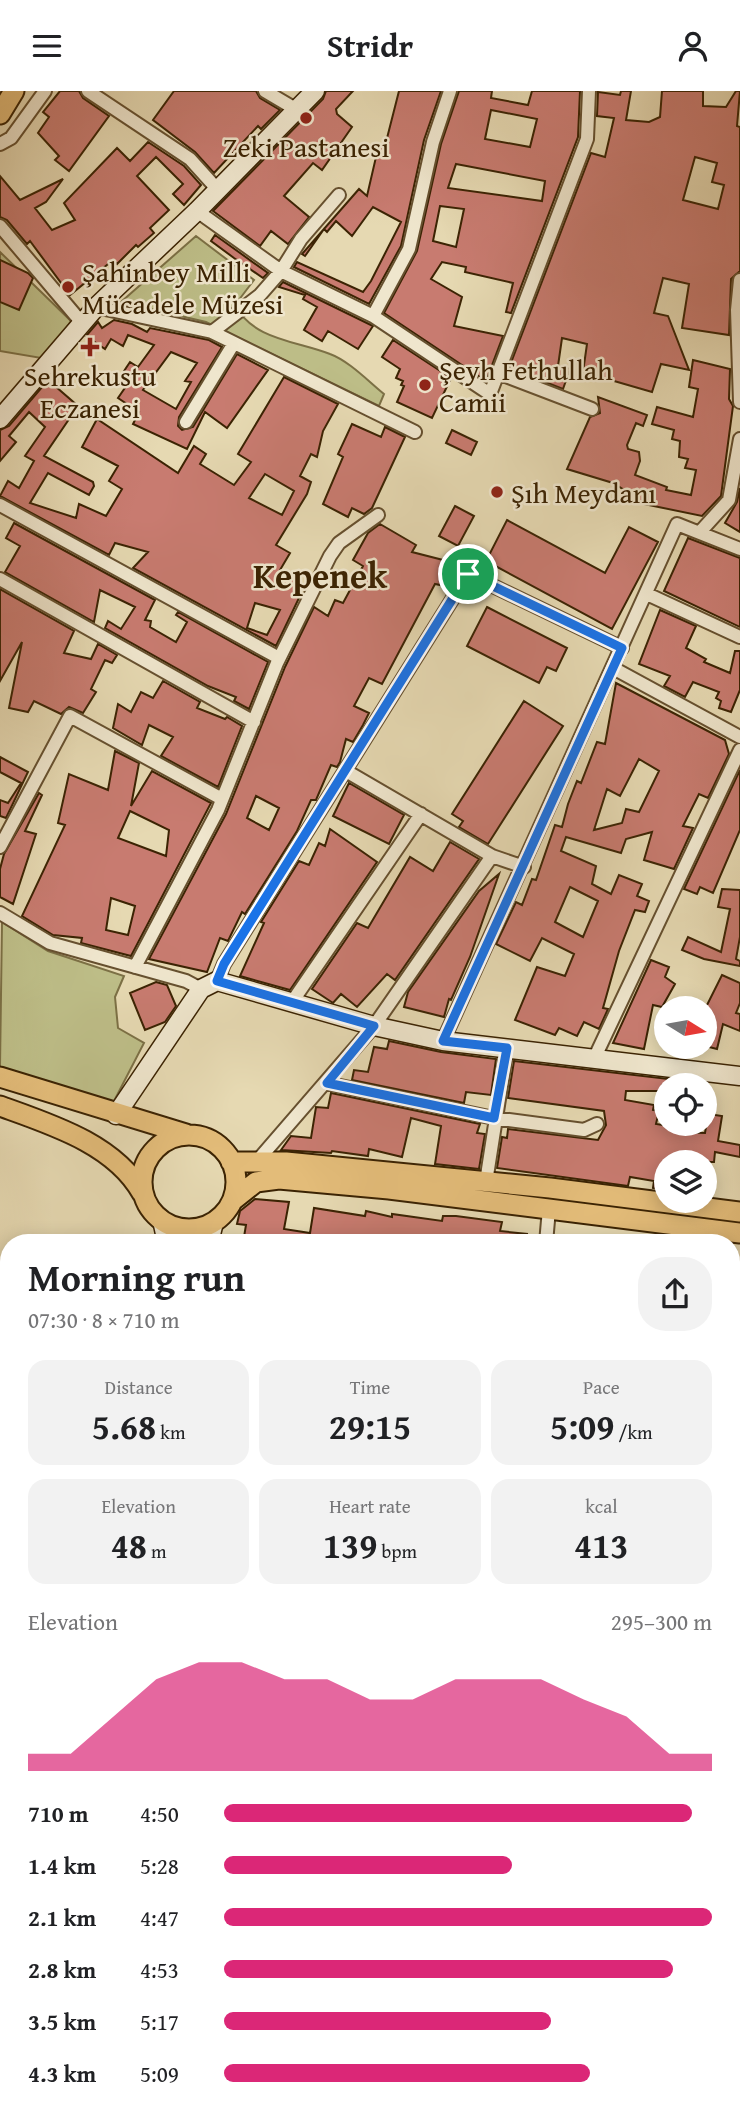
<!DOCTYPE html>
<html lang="en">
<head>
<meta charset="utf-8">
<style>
	body { margin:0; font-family:"Gentium Book Plus",serif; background:#f2f2f2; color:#202124; height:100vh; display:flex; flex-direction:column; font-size:26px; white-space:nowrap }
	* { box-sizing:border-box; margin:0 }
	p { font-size:23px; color:#757577 }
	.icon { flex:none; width:38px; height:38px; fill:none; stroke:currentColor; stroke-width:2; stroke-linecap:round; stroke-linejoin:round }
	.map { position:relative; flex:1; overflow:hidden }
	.sheet { position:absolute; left:0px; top:1143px; width:740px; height:884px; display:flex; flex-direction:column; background:#fff; border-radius:28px 28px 0 0; box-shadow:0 4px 18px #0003 }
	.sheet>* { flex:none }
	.needle { width:46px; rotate:101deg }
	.buttons { position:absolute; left:654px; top:905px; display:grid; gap:14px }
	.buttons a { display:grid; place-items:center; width:63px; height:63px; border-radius:50%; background:#fff; box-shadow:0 4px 18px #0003; font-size:35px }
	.pin { position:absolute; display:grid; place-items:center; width:60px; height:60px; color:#fff; margin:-30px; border:4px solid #fff; border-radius:50%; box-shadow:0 2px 7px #0007 }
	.round { display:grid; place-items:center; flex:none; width:74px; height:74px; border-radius:28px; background:#f2f2f2 }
	.head { display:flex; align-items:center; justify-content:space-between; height:119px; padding:0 28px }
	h1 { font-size:38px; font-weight:600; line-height:52px }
	.metrics { display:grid; grid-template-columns:repeat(3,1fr); gap:10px; height:119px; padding:7px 28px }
	.metrics div { display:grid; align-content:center; border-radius:18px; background:#f2f2f2; text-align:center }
	.metrics b { font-size:35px; font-weight:600 }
	.metrics small { font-size:19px; font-weight:400 }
	.metrics p { font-size:19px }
	.chart { height:196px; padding:14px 28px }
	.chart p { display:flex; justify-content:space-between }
	.chart svg { width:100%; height:126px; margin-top:7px; fill:#db2777; opacity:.7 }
	ul { padding:0 28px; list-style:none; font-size:23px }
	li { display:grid; grid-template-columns:112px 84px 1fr; align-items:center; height:52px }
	li i { height:18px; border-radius:9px; background:#db2777 }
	header { display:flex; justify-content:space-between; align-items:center; height:91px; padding:0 28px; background:#fff; font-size:32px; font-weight:600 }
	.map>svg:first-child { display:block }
	.green { fill:#bdbd87; stroke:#7c7045; stroke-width:2 }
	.building { fill:#c87b70; stroke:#3b2303; stroke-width:2; fill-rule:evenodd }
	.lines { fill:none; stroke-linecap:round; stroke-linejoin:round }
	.street-casing { stroke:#66502f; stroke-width:16 }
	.secondary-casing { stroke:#3b2303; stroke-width:21 }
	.primary-casing { stroke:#3b2303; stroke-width:23 }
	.street { stroke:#efe6cd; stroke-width:12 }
	.secondary { stroke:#efe6cd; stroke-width:18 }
	.primary { stroke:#e3bc79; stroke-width:19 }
	.route-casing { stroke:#fff; stroke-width:14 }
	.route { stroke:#1a73e8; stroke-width:9 }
	.poi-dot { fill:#8f2418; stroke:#efe6cd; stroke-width:2.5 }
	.labels { text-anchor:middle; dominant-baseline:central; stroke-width:5; stroke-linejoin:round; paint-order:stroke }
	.poi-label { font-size:28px; fill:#3b2303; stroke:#efe6cd; text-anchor:start }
	.district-label { font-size:35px; font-weight:bold; fill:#3b2303; stroke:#efe6cd }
</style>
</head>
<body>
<header><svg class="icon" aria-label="menu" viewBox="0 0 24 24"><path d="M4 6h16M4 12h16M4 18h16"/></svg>Stridr<svg class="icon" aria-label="person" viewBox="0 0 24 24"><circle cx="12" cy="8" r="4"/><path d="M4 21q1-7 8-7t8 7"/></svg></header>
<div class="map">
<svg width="740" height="2025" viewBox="0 0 740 2025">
	<rect width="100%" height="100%" fill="#e6d9b2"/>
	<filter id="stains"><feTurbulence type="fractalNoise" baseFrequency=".00286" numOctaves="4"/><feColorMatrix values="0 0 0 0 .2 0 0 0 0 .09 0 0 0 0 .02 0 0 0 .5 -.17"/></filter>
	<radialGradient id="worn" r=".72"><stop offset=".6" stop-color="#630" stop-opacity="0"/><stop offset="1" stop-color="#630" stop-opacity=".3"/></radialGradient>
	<path class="green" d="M196,145L254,189L235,214C253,249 297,250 330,263C349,270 368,290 384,303L379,315L206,231L121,211Z
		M0,161L71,230L47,268L0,260Z
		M2,831L48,860L124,885L115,906L118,937L144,952L113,1012L0,976Z
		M0,1355L9,1360V1523L0,1518Z
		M9,1767V1994L0,1995V1777Z
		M740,1962V2025H642L653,2018H732V1966Z"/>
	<path class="building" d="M60,0H79L83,7L109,25L69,80L55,69L59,65L38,42L49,26L43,21Z
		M174,0H256L260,7L280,19L261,38L258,35L214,82L195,61L153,29Z
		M326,0H353L336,18L337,23L352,36L322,79L313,72L284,105L309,126L288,153L271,140L260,155L213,120L323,8Z
		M399,0H441L424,49L401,155L369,213L294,176L297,171L363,201L371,190L401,131L373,116L352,145L336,130L327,141L324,138L305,165L302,163L359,98L367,105L379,53L385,55Z
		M459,0H492L491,7L528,14L532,0H580L578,46L511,222L506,221L513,192L465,181L466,176L442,171L431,188L462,206L454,235L503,245L486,290L384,222L417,160L441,53ZM491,19L537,28L530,56L485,48ZM456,73L545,90L542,110L448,97ZM440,115L464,118L456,156L433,150Z
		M621,0H631L626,29L649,31L660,26L662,0H703V15L726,16L736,0H740L737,35L740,36V180L731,188L729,244L682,237L689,193L663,187L654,222L668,225L689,279L661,273L652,301L583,281L587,253L562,247L558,275L570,278L563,298L509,277L591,62L605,66L614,27L597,25L598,1L620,4ZM695,66L717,72L712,91L724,94L718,118L683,109Z
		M148,51L184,75L201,94L184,114L173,103L183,93L156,66L137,85L169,119L150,137L154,142L138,156L136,154L117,173L113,169L70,204L30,150L27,153L7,129L0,126V85L20,109L63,88L46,111L35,117L52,139L75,129L64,112L117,57L130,70Z
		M215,144L268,182L263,187L234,167L211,150Z
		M0,169L28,182L33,187L19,219L0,211Z
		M283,191L373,235L358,258L328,240L322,250L304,239L317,216L303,208L305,204L279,196Z
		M114,229L132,233L147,241L150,237L209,249L222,256L179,326L178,335L182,339L193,336L237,263L268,279L227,337L205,321L187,358L133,333L139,321L118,307L129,291L121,285L126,277L130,271L138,276L154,254L128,244L123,255L111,248L105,258L86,245L98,231L102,237ZM171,261L197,272L185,290L191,291L176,318L143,299Z
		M393,249L451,287L432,327L397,311L404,295L401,294L403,290L396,287L400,278L382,266Z
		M693,269L730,278L729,308L733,315L721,405L702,425L644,413L628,407L629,402L613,392L567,378L590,326L600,322L598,306L647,324L643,335L636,332L627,354L628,358L639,361L640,370L635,384L667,396L666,399L691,404L696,379L685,377L688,368L679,366L680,350L672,348L674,339L652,333L657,316L693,326L698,298L689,296Z
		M284,286L338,313L323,340L317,366L311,363L300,385L311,391L307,403L276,454L290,462L280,479L300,484L297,506L299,507L276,555L133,477L148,461L115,452L109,464L0,405L8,390L19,397L34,370L25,365L45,336L29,321L9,345L16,351L0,370V339L9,335L48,289L78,315L44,365L93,391L94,395L89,404L48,382L30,412L76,427L79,413L106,425L122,398L109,390L118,375L82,356L97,328L178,382L194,355L206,363L200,373L234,394L251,371L238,363ZM265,383L294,400L282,424L249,407ZM255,512L280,519L267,544L247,537Z
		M352,333L381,346L385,336L405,346L372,417L364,423L352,417L348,426L323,413L343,366L338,363Z
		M452,339L477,351L471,364L446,352Z
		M740,397V441L725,432L737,411Z
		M455,415L474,425L458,455L439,445Z
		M507,429L605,482L629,436L658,451L612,538L486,470Z
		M14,432L155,509L145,529L151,530L150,536L176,551L187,531L176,524L178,521L268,571L249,618L234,610L236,606L208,595L105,537L108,530L121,538L135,516L100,499L94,531L5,481L20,455L6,447Z
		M380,433L416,454L412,461L451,471L445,495L435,493L382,593L369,587L354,615L369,622L363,634L353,651L346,648L340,671L337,676L331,674L316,709H311L297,740L245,823L242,821L228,850L220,847L207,881L149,868L226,723L285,576L314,516L328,525L335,509L343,512L363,475L353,469L368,442ZM256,705L279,717L269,739L247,727Z
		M688,447L740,467V536L664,500Z
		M0,498L74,540L64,562L91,568L98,553L117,564L112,572L105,569L91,598L96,601L83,622L69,616L61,623L34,610L28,621L9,617L22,551L0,590Z
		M487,516L567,557L556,580L547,576L539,592L467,555Z
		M660,519L696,535L686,557L706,568L704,571L730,582L735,560H740V599L731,621L719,617L721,610L716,607L719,601L693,591L685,606L664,595L670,585L639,573Z
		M163,590L200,611L197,617L225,628L227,626L242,635L218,696L161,665L173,646L149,634L142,654L113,637L118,613L131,621L141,601L153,607Z
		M616,592L725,649L729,663L708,707L699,703L683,735L693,737L674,778L644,769L652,741L626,748L621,762L566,746L561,760L596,775L592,793L611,803L619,784L642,793L637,805L649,810L645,821L635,819L619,860L603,917L608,918L599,938L584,931L577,945L559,937L555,944L515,929L537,876L565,885L574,863L542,847L530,870L496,853L516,811L522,814L532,788L536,789L555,734L562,736L568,713L577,690L581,692L597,651L605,653ZM639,668L659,680L639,721L626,718L622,732L594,739L607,698L620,705ZM570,796L598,810L583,846L555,831Z
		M524,610L563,635L488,753L459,736L463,730L452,723Z
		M115,660L139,672L131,715L152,680L211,712L131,865L81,852L82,847L53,844L22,825L65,734L58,732L69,683L108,699ZM130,720L169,739L166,765L118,747ZM111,807L135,815L128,844L106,839Z
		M0,666L28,681L6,727L0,725V709L8,712L21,692L0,681Z
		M740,679V739L713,802L700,796L697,803L684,798Z
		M349,692L404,724L389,753L333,725Z
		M39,702L42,704L25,740L36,743L13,813L0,806V778L4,763Z
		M330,738L377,771L290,899L240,885L264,832L261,831L299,770L309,774L319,752L325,755Z
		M450,751L479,768L395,889L387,883L357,916L341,903L333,912L312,898L357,832L368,837L410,766L433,780Z
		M499,783L470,866L451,909L449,908L444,926L404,916L408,901L479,800Z
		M722,798L740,799V846L736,868L740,870V875L704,868L682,859L688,846L721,861L730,818L718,816Z
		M651,869L669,876L665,886L675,893L662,916L653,914L644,958L613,952Z
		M722,884L740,892V912L736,922L740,923V940L723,933L717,958L705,955V918Z
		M156,891L167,894L176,915L165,931L145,939L130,902Z
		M389,950L441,961L496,968L491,1004L466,1001L464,1012L352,989L354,979L368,981L374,956L387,958Z
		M514,970L686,990L685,994H663L667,1000H626L625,1009L654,1014L653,1019L659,1020L656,1033L676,1036L675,1041L705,1042L708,1023L722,1025L718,1050L740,1054V1066L715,1061L714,1071H667V1099L653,1097L654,1090L630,1086L628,1095L497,1077L502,1046L507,1047L508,1038L598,1049L606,1034L604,1020L508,1007Z
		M331,1002L480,1033L477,1042L485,1043L479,1078L435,1073L441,1035L411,1027L402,1066L369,1058L368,1065L332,1060L331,1062L281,1059L291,1045L311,1047L316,1016L328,1017Z
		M255,1108L289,1111L284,1138L310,1142L314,1117L365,1125L366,1120L392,1126V1123L442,1130L443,1125H456L502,1131L500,1140L527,1143L526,1152H365L346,1147L345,1152H243L246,1134L237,1133L240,1120Z"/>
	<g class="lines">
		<g class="street-casing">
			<path id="street" d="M88,0L190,68L218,99
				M265,0L297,19
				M0,53L11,47L45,0
				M197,120L281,180L373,225L490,303L587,48L589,0
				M0,135L82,232
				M740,189L737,219L740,311
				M96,216L212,241L415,341
				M373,225L409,158L433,51L450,0
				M212,241L260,204L281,180L301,148L339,104
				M498,282L592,318
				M186,331L234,252
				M0,414L279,567
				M700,441L729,409L740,348
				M468,483L622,557
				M0,488L254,631
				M647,503L740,546
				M613,577L740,646
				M346,680L492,765L524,776
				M0,756L70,625L222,708
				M0,822L50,852L186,890L201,898
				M135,876L218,719L277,572L330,465L339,452L378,424
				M217,890L224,873L475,472
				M292,911L421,723
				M443,950L677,433L740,458
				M594,968L740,659
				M326,992L494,1027L584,1039L597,1033
				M258,1069L374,935L492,765
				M486,1091L507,957
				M546,1152L549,1118
				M732,1265L740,1266
				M732,1384L740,1308
				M732,1397L740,1398
				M732,1535H740
				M0,1624L9,1611
				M732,1673H740
				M0,1726L9,1733
				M0,1763L9,1751
				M732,1822L740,1823
				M0,2002L9,2001
				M251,2018L299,2021L300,2018
				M84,2025L86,2018
				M188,2025L193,2018
				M297,2025L299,2021L329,2025
				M506,2025L507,2018"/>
		</g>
		<g class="secondary-casing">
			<path id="secondary" d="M0,328L96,216L197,120L315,0
				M116,1024L201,898L217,890L374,935L443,950L740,985
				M162,1129L167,1152
				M209,1152L214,1131
				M732,1912L740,1908
				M732,1943L740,1939
				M21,2025L22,2018
				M554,2025L563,2018
				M607,2025L617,2018"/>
		</g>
		<g class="primary-casing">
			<path id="primary" d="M0,23L14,0
				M0,986L186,1043
				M0,1015C50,1033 115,1053 142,1102
				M142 1091a47 47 0 1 1 94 0a47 47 0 1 1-94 0Z
				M231,1071H286L550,1097L740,1121
				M232,1110L256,1091L279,1088L389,1098L740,1142"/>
		</g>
		<use href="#street" class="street"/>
		<use href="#secondary" class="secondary"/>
		<use href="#primary" class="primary"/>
	</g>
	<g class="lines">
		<g class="route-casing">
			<path id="route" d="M468,483L622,557L443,950L507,957L494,1027L327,992L374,935L217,890L224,873Z"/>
		</g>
		<use href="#route" class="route"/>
	</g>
	<g class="poi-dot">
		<circle cx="306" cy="27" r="7"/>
		<circle cx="68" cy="196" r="7"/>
		<path d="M86.5 245.5h7v7h7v7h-7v7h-7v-7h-7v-7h7z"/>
		<circle cx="425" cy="294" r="7"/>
		<circle cx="497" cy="401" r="7"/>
	</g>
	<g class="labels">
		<g class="poi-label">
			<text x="306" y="55" text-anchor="middle">Zeki Pastanesi</text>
			<text x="82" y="180">Şahinbey Milli<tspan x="82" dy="32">Mücadele Müzesi</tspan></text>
			<text x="439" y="278">Şeyh Fethullah<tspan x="439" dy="32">Camii</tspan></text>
			<text x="90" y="284" text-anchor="middle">Sehrekustu<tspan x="90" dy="32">Eczanesi</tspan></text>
			<text x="511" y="401">Şıh Meydanı</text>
		</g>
		<g class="district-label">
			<text x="320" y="484">Kepenek</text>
		</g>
	</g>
	<rect width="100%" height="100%" filter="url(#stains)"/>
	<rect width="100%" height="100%" fill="url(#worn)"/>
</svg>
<div class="buttons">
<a><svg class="needle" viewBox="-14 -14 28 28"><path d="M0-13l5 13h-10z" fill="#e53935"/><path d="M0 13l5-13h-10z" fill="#757577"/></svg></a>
<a><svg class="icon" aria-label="locate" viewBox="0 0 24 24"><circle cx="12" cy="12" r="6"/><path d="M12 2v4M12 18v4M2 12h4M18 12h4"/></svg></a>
<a><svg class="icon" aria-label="layers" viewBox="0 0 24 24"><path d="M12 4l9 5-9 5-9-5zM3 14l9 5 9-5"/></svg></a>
</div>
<div class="pin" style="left:468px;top:483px;background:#1e9e55"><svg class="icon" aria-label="arrive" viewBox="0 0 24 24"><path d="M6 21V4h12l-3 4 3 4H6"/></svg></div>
<section class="sheet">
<div class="head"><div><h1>Morning run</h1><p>07:30 · 8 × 710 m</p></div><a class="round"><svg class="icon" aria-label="share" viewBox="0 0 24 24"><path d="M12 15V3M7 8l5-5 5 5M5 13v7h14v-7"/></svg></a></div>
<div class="metrics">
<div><p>Distance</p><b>5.68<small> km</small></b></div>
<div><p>Time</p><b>29:15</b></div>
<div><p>Pace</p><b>5:09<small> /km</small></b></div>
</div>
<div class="metrics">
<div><p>Elevation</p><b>48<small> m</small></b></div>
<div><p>Heart rate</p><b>139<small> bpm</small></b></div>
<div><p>kcal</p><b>413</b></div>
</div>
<div class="chart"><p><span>Elevation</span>295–300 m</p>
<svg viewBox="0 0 160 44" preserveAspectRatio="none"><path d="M0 44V38L10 38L20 25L30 12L40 6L50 6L60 12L70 12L80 19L90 19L100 12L110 12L120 12L130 19L140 25L150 38L160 38V44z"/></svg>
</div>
<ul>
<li><b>710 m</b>4:50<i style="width:96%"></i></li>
<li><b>1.4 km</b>5:28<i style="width:59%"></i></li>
<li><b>2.1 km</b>4:47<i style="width:100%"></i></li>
<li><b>2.8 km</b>4:53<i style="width:92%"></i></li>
<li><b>3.5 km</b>5:17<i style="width:67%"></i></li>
<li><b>4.3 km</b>5:09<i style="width:75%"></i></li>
</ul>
</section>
</div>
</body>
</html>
